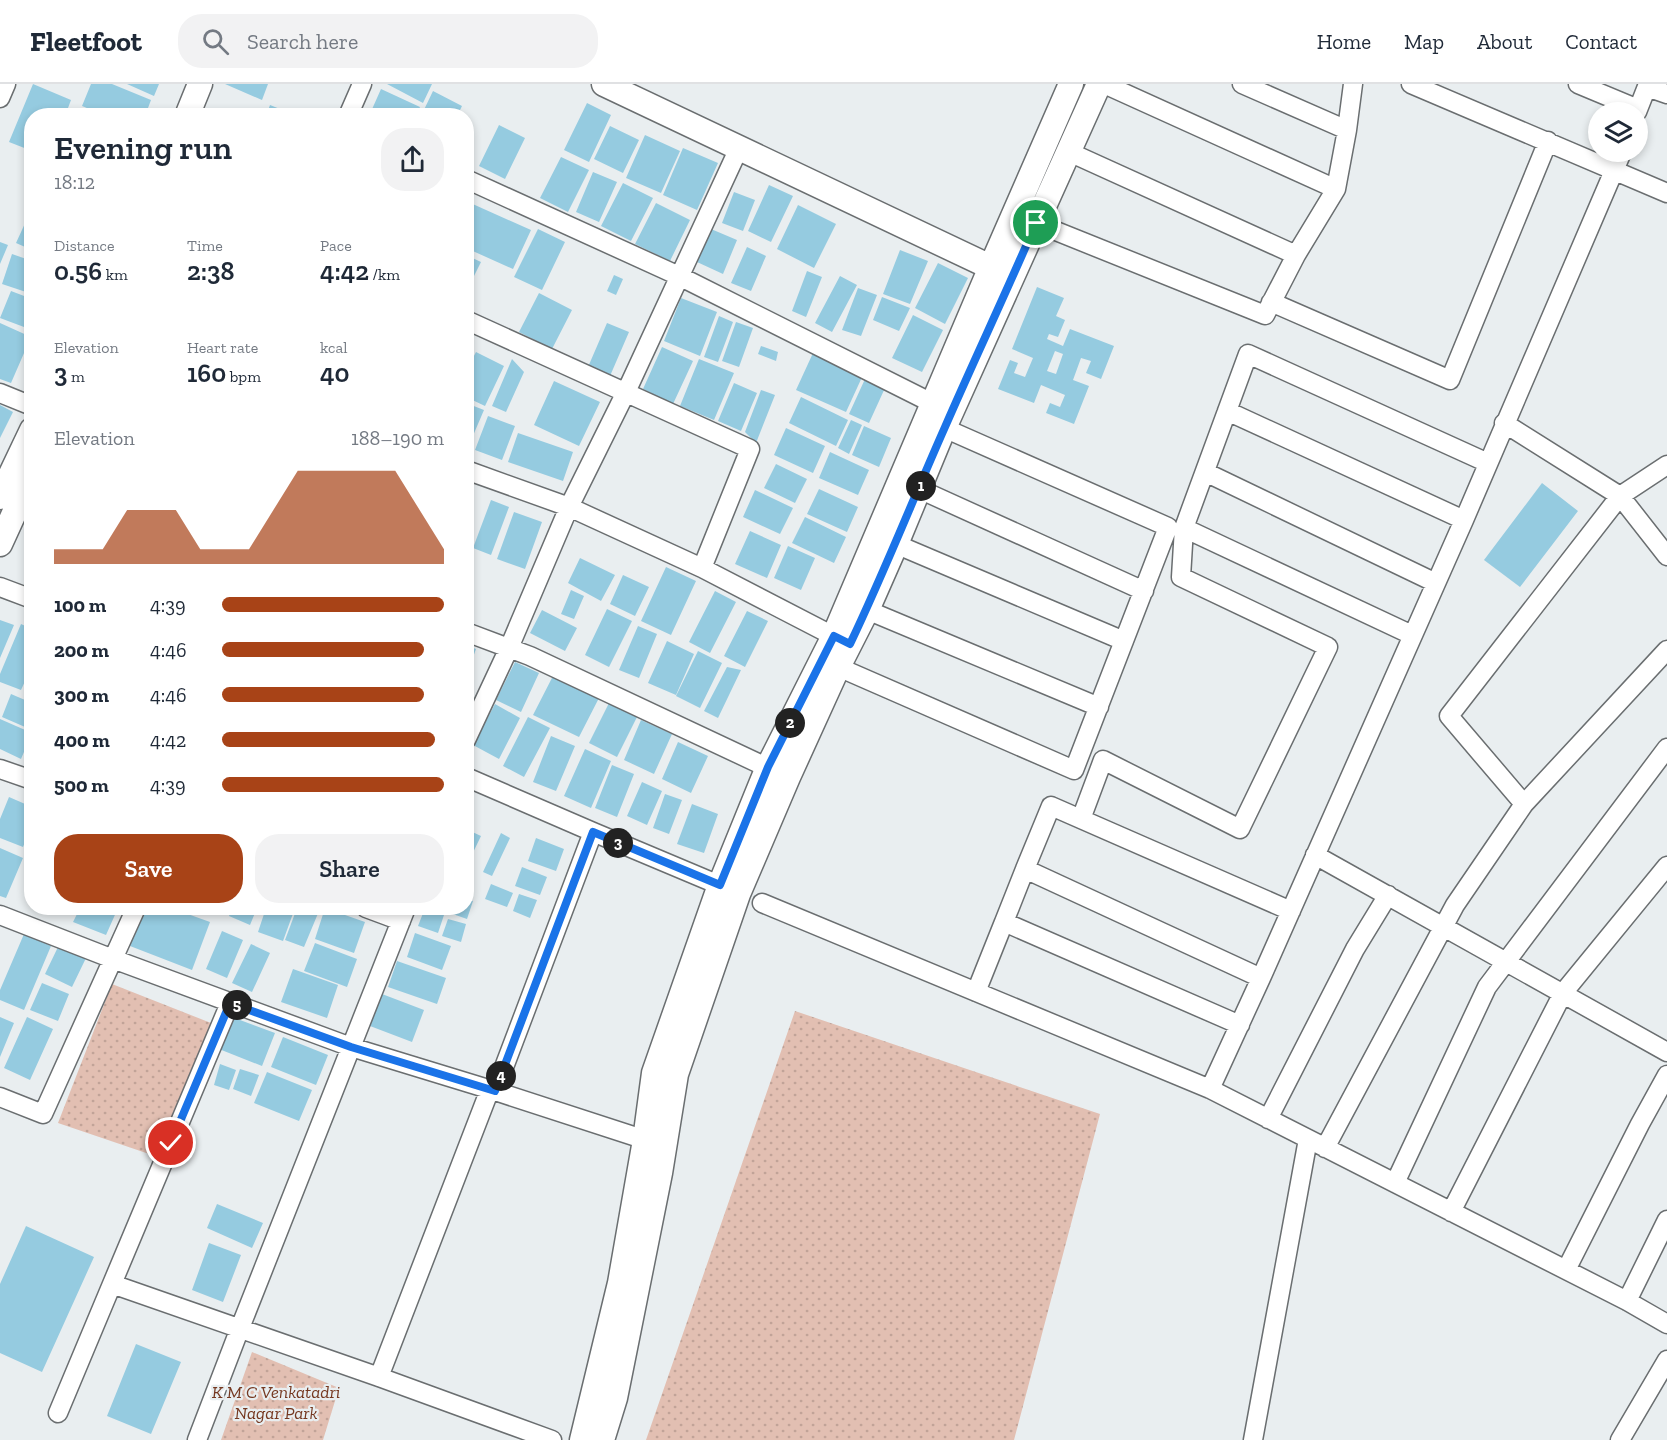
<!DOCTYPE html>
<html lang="en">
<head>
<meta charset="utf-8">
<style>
	body { margin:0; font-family:"Zilla Slab",serif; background:#f2f2f3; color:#1f2937; height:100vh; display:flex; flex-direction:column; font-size:22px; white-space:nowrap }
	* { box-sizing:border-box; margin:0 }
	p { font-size:20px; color:#747a83 }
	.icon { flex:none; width:33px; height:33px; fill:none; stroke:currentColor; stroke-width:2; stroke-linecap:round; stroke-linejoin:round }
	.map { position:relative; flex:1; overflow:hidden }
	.drawer { position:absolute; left:24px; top:24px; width:450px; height:807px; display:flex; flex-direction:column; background:#fff; border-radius:24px; box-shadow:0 3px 9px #0003 }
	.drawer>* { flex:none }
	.fabs { position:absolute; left:1588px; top:18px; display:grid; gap:12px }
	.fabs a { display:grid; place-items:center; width:60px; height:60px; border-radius:50%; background:#fff; box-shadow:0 3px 9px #0003; font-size:30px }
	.pin { position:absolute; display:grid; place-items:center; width:51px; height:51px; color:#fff; margin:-26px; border:3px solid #fff; border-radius:50%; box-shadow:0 2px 6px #0007 }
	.km { position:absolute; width:30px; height:30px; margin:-15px; border-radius:50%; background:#222; color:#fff; font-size:16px; line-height:30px; text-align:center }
	.round { display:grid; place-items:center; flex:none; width:63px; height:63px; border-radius:24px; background:#f2f2f3 }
	.head { display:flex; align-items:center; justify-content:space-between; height:102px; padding:0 30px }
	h1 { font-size:33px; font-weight:600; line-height:45px }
	.metrics { display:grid; grid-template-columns:repeat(3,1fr); gap:9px; height:102px; padding:6px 30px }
	.metrics div { display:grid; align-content:center }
	.metrics b { font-size:26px; font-weight:600 }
	.metrics small { font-size:16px; font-weight:400 }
	.metrics p { font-size:16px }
	.chart { height:168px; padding:12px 30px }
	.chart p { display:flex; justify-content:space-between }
	.chart svg { width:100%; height:108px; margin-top:6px; fill:#a84317; opacity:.7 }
	.button { display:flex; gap:12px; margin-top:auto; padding:12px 30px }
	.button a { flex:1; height:69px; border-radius:24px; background:#a84317; color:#fff; font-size:24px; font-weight:600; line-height:69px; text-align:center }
	.button a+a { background:#f2f2f3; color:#1f2937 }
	ul { padding:0 30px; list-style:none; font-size:20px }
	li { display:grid; grid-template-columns:96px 72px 1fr; align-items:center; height:45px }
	li i { height:15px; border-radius:8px; background:#a84317 }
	header { display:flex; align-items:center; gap:36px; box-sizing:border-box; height:84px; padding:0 30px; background:#fff; border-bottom:2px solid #e0e1e3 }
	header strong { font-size:28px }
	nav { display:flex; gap:33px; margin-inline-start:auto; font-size:21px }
	.search { width:420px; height:54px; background:#f2f2f3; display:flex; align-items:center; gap:15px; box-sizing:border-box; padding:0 21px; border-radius:24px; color:#747a83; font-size:22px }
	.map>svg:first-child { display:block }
	.park { fill:url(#park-dots) }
	.building { fill:#95cbe0; fill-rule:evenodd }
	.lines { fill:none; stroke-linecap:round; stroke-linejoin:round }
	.street-casing { stroke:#6a6e70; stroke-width:21 }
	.secondary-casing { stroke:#6a6e70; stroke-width:27 }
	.street { stroke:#fff; stroke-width:18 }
	.secondary { stroke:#fff; stroke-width:24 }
	.route-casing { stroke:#fff; stroke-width:12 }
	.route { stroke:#1a73e8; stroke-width:8 }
	.labels { text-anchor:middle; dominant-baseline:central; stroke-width:4.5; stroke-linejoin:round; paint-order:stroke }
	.park-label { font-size:18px; font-style:italic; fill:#753820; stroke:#e9eef0 }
</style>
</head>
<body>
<header>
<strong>Fleetfoot</strong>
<div class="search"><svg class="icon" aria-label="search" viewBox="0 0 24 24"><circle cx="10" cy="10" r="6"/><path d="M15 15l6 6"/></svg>Search here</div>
<nav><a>Home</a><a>Map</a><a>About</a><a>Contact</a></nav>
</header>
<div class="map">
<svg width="1667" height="1356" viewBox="0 0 1667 1356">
	<defs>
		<pattern id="park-dots" width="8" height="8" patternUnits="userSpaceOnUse" patternTransform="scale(1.5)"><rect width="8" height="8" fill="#e2bfb2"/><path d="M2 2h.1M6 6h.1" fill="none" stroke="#c1a398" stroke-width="1.8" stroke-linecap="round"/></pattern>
	</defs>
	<rect width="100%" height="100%" fill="#e9eef0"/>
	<path class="park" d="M112,900L211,939L155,1072L58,1039Z
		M795,927L1100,1030L1014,1356H646Z
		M252,1268L339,1304L323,1356H221Z"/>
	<path class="building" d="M33,0L71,16L65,32H32V67L9,58Z
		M91,0H112L151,16L145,32H106L82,22Z
		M127,0H159L154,12Z
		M225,0H268L262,16Z
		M387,0H432L423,19Z
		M381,5L420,23L416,32H369Z
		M433,7L462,22L457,32H421Z
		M587,19L611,31L589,78L564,66Z
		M270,21L295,31V32H266Z
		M499,41L525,54L505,95L479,82Z
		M610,42L639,56L623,89L594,75Z
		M645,51L680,67L661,109L626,94Z
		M683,64L718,79L697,126L663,111Z
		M561,73L589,86L568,128L540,114Z
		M593,88L617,98L599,138L576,128Z
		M623,99L653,114L631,157L601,142Z
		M769,101L793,112L771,158L748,147Z
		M734,108L755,116L743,147L722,139Z
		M466,117L531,146L513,185L466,164Z
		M656,119L690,136L670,177L635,160Z
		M798,121L836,140L814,184L777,165Z
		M32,124V166L16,159Z
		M538,145L565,158L542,206L514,193Z
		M711,145L737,156L723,190L697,178Z
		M0,158L8,161L0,180Z
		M747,163L766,172L751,207L731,199Z
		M900,166L928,177L910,220L883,210Z
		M12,170L32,177V210L2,200Z
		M466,171L481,178L466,208Z
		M938,179L968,194L945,240L915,224Z
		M807,187L822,193L806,233L792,227Z
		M614,191L623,195L616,211L607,207Z
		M840,192L857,201L832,248L815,239Z
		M1037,203L1064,214L1056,232L1065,236L1058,253L1049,250L1047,255L1063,262L1070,245L1114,262L1101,295L1086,289L1091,277L1081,274L1073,296L1089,302L1074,340L1046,329L1050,319L1060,323L1065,311L1041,301L1034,319L998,305L1010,276L1018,279L1014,289L1025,293L1033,274L1012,265ZM1055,267L1063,270L1056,290L1047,287Z
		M858,204L877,211L861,252L842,246Z
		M11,207L32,215V246L0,234Z
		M539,209L572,226L552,265L519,248Z
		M882,213L910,224L899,247L873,236Z
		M681,214L717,228L700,272L664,257Z
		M913,231L943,246L922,288L892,274Z
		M719,232L733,238L718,278L704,273Z
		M736,238L753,244L739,283L722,277Z
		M0,239L31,253L11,299L0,295Z
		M607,239L629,248L610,292L588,283Z
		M761,262L778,268L776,277L758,270Z
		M662,263L693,277L673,320L643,305Z
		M476,268L504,282L485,322L466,313V287Z
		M813,269L863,291L846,328L796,306Z
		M512,275L524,288L506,328L492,322Z
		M699,275L734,289L714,336L680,322Z
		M865,295L885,304L869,339L849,330Z
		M554,297L600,318L579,362L534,341Z
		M734,299L757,309L741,347L718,337Z
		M761,306L775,311L756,359L745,348Z
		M801,313L848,336L836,362L789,339Z
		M466,319L484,326L469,361L466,360Z
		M0,321L13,328L0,354Z
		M488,332L515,342L502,376L475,366Z
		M851,336L862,341L849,370L838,364Z
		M864,342L891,354L879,383L852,371Z
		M786,344L825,362L813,389L774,371Z
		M518,349L573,368L563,397L508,378Z
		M830,368L869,386L858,411L819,394Z
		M776,380L807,395L795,419L764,404Z
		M1542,399L1578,427L1520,503L1484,476Z
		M819,405L858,423L847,448L807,430Z
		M755,406L793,424L780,450L743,433Z
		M491,416L509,423L491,471L473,464Z
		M514,428L542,438L525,485L497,475Z
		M805,433L846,453L834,479L792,459Z
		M750,447L781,461L767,494L735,480Z
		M788,462L815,474L801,506L774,494Z
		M580,474L615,491L601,517L568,499Z
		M666,483L696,497L671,551L641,537Z
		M623,491L649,503L635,532L610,520Z
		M571,506L584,512L574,535L561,530Z
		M715,507L736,518L710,569L689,558Z
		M607,525L632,537L609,583L585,571Z
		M542,526L577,544L565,567L530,549Z
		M747,527L768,537L745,583L724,572Z
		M0,536L14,541L0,574Z
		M21,540L32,545V582L21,606L0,598V590Z
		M638,542L657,550L639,594L619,586Z
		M667,557L694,570L676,611L648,599Z
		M466,561L476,565L467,590H466Z
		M698,567L722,579L700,624L676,612Z
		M515,578L539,589L521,628L496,616Z
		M727,583L741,586L718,634L704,627Z
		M554,590L600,612L579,653L533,631Z
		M11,610L32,619V646L2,633Z
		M609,619L637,633L617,673L589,659Z
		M495,620L520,634L499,675L473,661Z
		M528,633L550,644L524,693L503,682Z
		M0,635L32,649L21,675L0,665Z
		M641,636L672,650L654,690L624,676Z
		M551,652L575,662L556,707L533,698Z
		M678,658L708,672L691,709L662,695Z
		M585,665L611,677L591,724L564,712Z
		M612,681L634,690L617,733L595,724Z
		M642,698L662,707L647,741L627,732Z
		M665,710L682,716L669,750L653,744Z
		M9,713L32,723V741L23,763L0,754V735Z
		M692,720L718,730L704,769L677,760Z
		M466,745L481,752L466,783Z
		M501,749L510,754L492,792L483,788Z
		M536,754L564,765L556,787L528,777Z
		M0,764L23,774L6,814L0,812Z
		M522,783L547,793L540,811L515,802Z
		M491,800L513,809L507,823L485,815Z
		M519,810L537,816L530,834L513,827Z
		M466,815L473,817L467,835L447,828L448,824H466Z
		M80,824H118L106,851L73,838Z
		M144,824H171L210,838L192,886L130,862Z
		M232,824H257L250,841L229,832Z
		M266,824H295L283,857L258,848Z
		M297,824H310L319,827L304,863L285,856Z
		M325,824L365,838L354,869L315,855Z
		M425,824L444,831L438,849L418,842Z
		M448,835L466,840L461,858L442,852Z
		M222,847L243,856L227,894L206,885Z
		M415,849L451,862L442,886L407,873Z
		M24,850L51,862L24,926L0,916V906Z
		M315,859L357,875L347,903L304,887Z
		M251,860L270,869L252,908L232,899Z
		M58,863L86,874L72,903L45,890Z
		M397,877L446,894L437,920L388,903Z
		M293,885L338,901L327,934L281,918Z
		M42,899L69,910L58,937L30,926Z
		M382,910L424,926L412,958L370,942Z
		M0,933L14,939L0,973Z
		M27,933L53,945L30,996L4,984Z
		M232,933L275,949L262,982L219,965Z
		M283,953L328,971L316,1001L271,983Z
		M220,980L236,986L229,1006L214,1001Z
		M240,985L259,991L251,1012L233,1005Z
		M267,988L312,1006L299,1037L254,1019Z
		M217,1120L263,1139L252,1164L207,1144Z
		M26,1142L94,1173L42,1288L0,1269V1200Z
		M209,1159L241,1171L223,1218L192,1206Z
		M136,1260L181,1278L151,1350L107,1332Z"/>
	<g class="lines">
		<g class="street-casing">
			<path id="street" d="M1104,0L1336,105L1347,46L1353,0
				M1242,0L1347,46
				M1411,0L1667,109
				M1578,0L1638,25
				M1647,3L1667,10
				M0,14L6,0
				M1637,28L1648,0
				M348,32L362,0
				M1069,68L1296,171L1336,105
				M466,95L679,192L932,319
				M1036,139L1265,231L1296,171
				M1271,218L1450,296L1548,57
				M466,236L750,365L702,484
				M0,309L32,322
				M1227,327L1464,436
				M1504,339L1620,412L1667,472
				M466,386L569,423L702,484L845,558
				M1205,388L1436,499
				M919,405L1144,507
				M886,456L1124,557
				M0,503L32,515
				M867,526L1099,623
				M466,548L530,572L779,689
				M1412,551L1184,444L1248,270L1488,379
				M838,583L1074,686L1168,443L944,344
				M466,656L509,564L569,423L626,308L739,64
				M0,685L32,696
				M466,693L593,748L731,806
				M1524,720L1449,632L1620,412L1667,381
				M1081,735L1103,676L1240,745L1328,563L1181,493L1184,444
				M1315,771L1667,968
				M1025,785L1051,722L1291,827
				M762,819L1210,1005L1627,1217L1667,1240
				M366,824L401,837
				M0,831L113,875L351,963L495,1007L655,1059
				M1004,838L1025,785L1261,894
				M976,908L1004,838L1240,941
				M230,919L112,1200L379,1293L552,1356
				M1210,1005L1261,894L1464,436L1622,68
				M495,1007L593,748
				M0,1013L43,1030L136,824
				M1268,1035L1355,865L1388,811
				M1325,1064L1455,821L1524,720L1667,566
				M1395,1099L1487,903L1667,664
				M1451,1128L1563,909L1667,782
				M1566,1186L1640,1040L1667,991
				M1627,1217L1667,1136
				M379,1293L490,1005
				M58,1329L112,1200
				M197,1356L240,1244L406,824
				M1253,1356L1308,1055
				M1620,1356L1667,1276"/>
		</g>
		<g class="secondary-casing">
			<path id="secondary" d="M604,0L1003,189
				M187,32L200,0
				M0,413L32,346
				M0,460L32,390
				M582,1356L620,1199L645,1056L654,989L720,801L768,683L834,552L991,183L1071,0
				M602,1356L615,1314L660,1089L676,990L738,810L788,693L838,583L867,526L896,460L944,344L1099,0"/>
		</g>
		<use href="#street" class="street"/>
		<use href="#secondary" class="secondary"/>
	</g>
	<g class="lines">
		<g class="route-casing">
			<path id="route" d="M171,1059L230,919L351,963L495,1007L593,748L720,801L768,683L834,552L850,560C884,489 913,415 945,343C975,274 1007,207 1036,139"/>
		</g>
		<use href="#route" class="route"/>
	</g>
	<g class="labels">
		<g class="park-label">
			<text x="276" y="1308">K M C Venkatadri<tspan x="276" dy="21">Nagar Park</tspan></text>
		</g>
	</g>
</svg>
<div class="fabs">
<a><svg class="icon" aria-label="layers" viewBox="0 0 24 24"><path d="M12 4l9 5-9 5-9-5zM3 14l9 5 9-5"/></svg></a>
</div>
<div class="pin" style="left:1036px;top:139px;background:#1e9e55"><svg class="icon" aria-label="arrive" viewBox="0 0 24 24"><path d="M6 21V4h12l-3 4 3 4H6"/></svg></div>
<div class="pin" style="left:171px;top:1059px;background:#d93025"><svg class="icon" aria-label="check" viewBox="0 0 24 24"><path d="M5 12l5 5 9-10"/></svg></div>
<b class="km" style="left:921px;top:402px">1</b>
<b class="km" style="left:790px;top:639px">2</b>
<b class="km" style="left:618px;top:759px">3</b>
<b class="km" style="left:501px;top:992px">4</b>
<b class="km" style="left:237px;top:921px">5</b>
<section class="drawer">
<div class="head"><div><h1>Evening run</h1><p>18:12</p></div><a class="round"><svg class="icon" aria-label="share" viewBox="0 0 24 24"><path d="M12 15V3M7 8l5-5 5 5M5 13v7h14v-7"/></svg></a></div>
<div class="metrics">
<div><p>Distance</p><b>0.56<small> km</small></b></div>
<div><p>Time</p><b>2:38</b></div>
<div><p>Pace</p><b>4:42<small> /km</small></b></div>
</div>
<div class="metrics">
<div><p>Elevation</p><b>3<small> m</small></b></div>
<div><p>Heart rate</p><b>160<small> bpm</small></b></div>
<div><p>kcal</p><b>40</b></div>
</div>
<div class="chart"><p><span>Elevation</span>188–190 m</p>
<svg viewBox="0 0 160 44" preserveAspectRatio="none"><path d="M0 44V38L10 38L20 38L30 22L40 22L50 22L60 38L70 38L80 38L90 22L100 6L110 6L120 6L130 6L140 6L150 22L160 38V44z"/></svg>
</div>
<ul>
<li><b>100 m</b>4:39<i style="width:100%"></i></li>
<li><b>200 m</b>4:46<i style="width:91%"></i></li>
<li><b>300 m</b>4:46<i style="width:91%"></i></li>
<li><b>400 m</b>4:42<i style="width:96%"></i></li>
<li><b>500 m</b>4:39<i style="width:100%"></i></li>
</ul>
<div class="button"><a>Save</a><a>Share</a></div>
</section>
</div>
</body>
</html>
